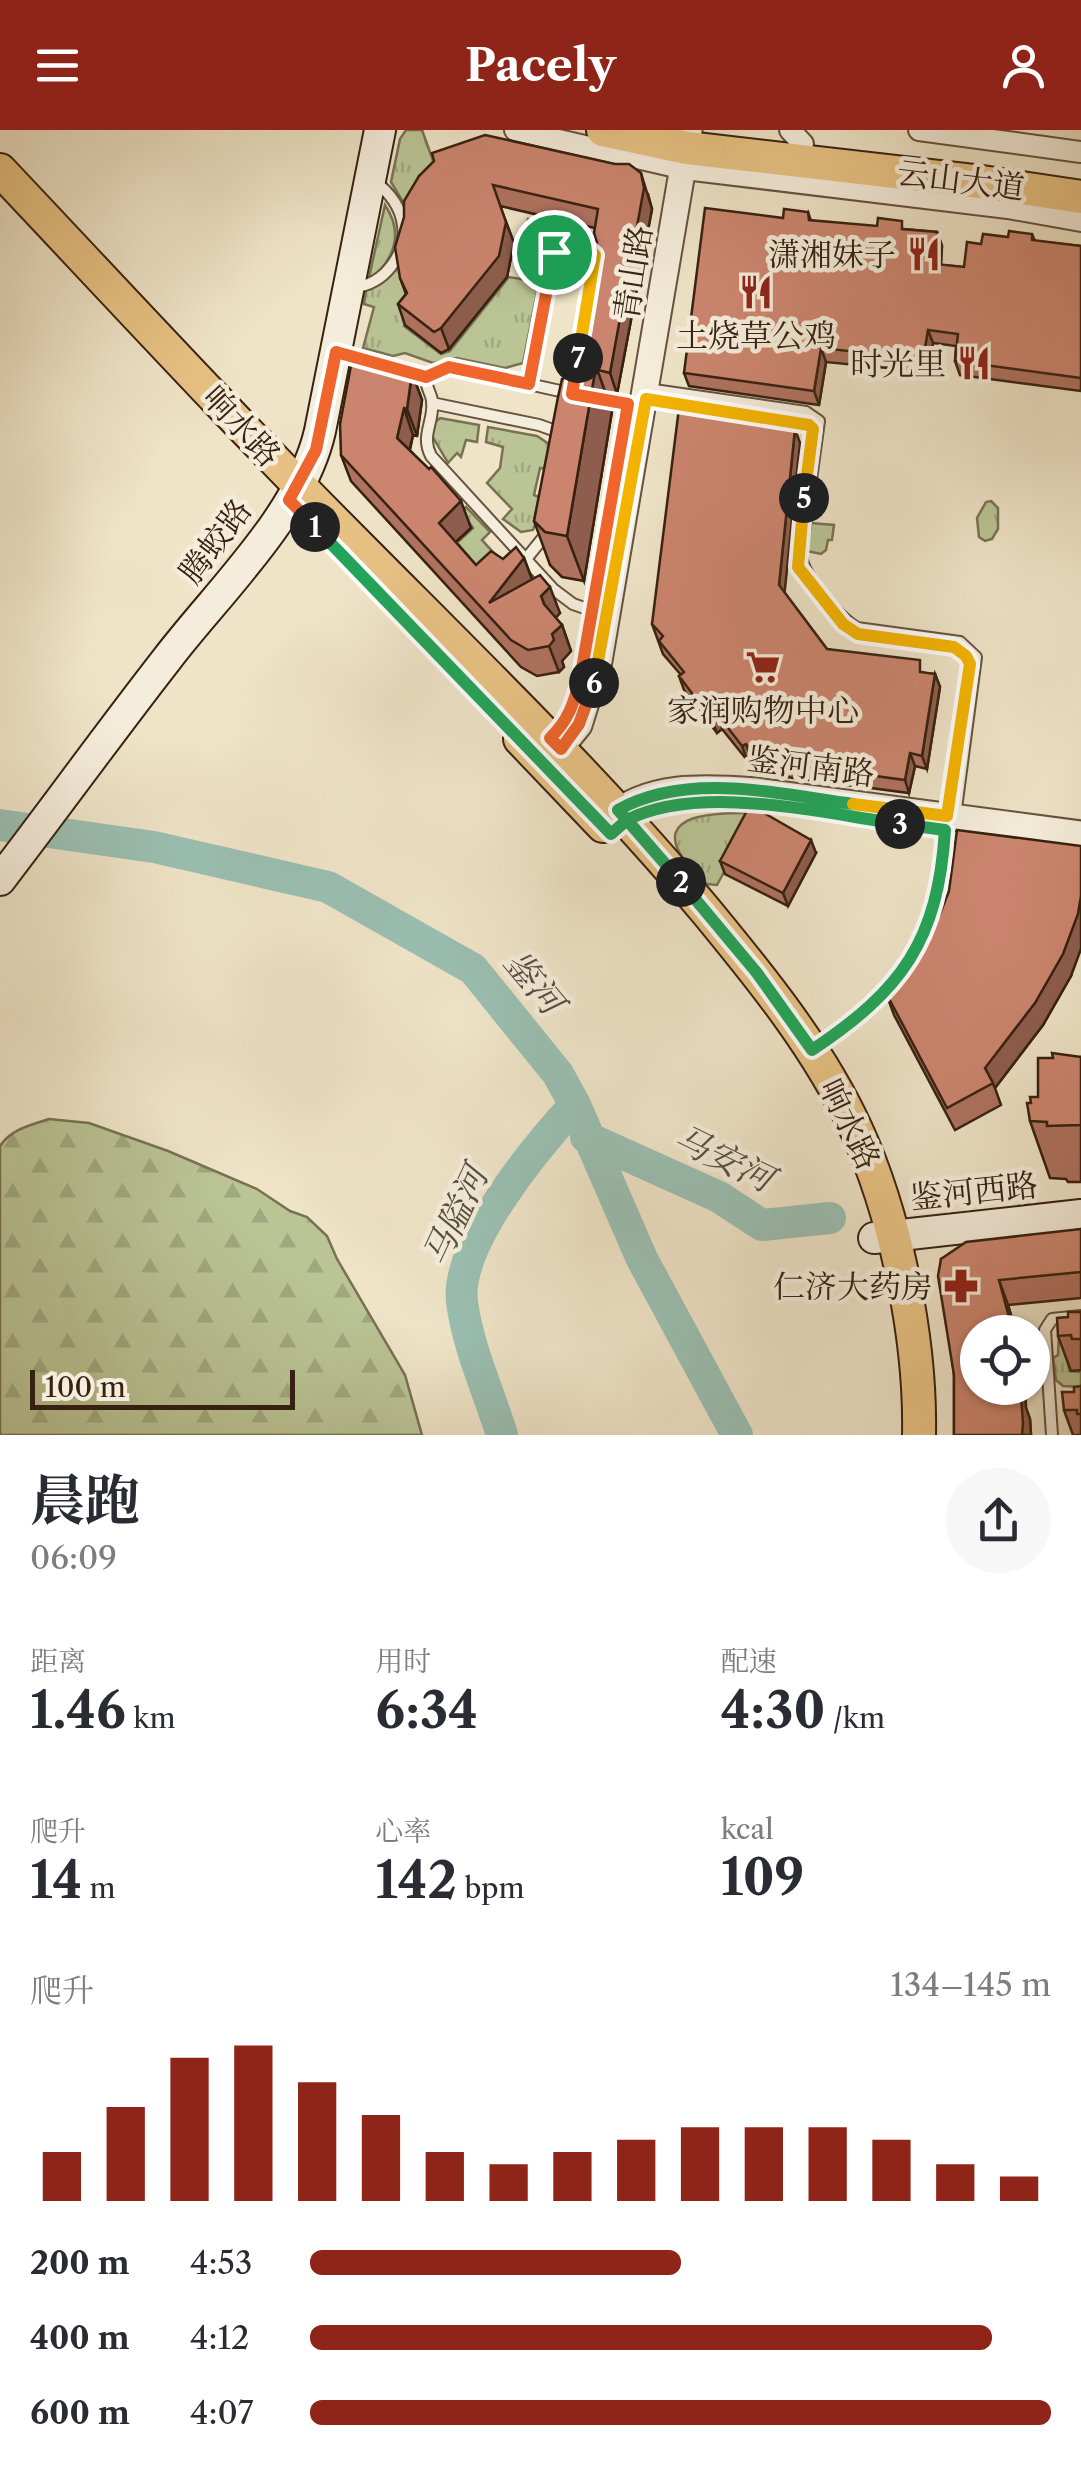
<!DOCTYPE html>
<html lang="zh">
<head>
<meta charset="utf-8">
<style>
	body { margin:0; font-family:"Libre Caslon Text","Noto Serif SC",serif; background:#f7f7f7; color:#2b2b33; height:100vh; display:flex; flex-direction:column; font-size:38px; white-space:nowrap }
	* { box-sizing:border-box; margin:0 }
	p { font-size:32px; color:#7c7c81 }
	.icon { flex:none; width:55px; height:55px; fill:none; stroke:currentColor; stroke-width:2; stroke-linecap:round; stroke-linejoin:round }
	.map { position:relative; height:1305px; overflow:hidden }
	.side { display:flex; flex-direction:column; background:#fff; flex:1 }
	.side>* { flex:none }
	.tools { position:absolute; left:960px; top:1185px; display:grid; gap:20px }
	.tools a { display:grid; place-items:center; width:90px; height:90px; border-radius:50%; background:#fff; box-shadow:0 2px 8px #0004; font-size:50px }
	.scale { position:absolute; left:30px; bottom:25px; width:265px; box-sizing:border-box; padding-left:10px; border:5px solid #372111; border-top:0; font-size:28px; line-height:35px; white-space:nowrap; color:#372111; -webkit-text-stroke:8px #f5eddb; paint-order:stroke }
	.pin { position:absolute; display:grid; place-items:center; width:85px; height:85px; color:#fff; margin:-42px; border:5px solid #fff; border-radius:50%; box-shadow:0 2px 10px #0007 }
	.km { position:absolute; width:50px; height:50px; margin:-25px; border-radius:50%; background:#222; color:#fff; font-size:28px; line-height:50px; text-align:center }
	.round { display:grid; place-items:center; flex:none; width:105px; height:105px; border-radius:52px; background:#f7f7f7 }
	.head { display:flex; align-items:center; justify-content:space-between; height:170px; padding:0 30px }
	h1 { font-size:55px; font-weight:700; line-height:75px }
	.metrics { display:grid; grid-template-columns:repeat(3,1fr); gap:15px; height:170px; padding:10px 30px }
	.metrics div { display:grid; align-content:center }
	.metrics b { font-size:50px; font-weight:700 }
	.metrics small { font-size:28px; font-weight:400 }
	.metrics p { font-size:28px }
	.chart { height:280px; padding:20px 30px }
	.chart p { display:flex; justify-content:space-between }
	.chart svg { width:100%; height:180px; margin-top:10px; stroke:#8f2418; stroke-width:6 }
	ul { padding:0 30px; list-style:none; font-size:32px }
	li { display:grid; grid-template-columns:160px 120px 1fr; align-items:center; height:75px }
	li i { height:25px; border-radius:12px; background:#8f2418 }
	header { display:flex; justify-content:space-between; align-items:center; height:130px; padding:0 30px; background:#8f2418; color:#fff; font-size:45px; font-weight:700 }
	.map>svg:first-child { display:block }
	.grass { fill:url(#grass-tufts); stroke:#787253; stroke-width:2.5 }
	.forest { fill:url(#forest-firs); stroke:#787253; stroke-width:2.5 }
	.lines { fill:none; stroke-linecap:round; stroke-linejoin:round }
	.river { stroke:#9abfb2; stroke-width:32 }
	.service-casing { stroke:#65523f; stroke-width:14 }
	.minor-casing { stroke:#65523f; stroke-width:24 }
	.tertiary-casing { stroke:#65523f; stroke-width:29 }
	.secondary-casing { stroke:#372111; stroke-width:34 }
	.primary-casing { stroke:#372111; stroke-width:36 }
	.service { stroke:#f5eddb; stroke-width:10 }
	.minor { stroke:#f5eddb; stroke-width:20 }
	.tertiary { stroke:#f5eddb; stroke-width:25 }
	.secondary { stroke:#f5eddb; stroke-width:30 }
	.primary { stroke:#e8c284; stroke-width:32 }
	.wall { fill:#af725f; stroke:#372111; stroke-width:2.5 }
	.shaded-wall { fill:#8e5d4d; stroke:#372111; stroke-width:2.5 }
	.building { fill:#cb856e; stroke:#372111; stroke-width:2.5 }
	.split-1-casing { stroke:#fff; stroke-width:20 }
	.split-2-casing { stroke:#fff; stroke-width:20 }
	.split-3-casing { stroke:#fff; stroke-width:20 }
	.split-4-casing { stroke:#fff; stroke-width:20 }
	.split-5-casing { stroke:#fff; stroke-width:20 }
	.split-6-casing { stroke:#fff; stroke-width:20 }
	.split-7-casing { stroke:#fff; stroke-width:20 }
	.split-8-casing { stroke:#fff; stroke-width:20 }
	.split-1 { stroke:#f0652b; stroke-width:12 }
	.split-2 { stroke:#22a559; stroke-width:12 }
	.split-3 { stroke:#22a559; stroke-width:12 }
	.split-4 { stroke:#22a559; stroke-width:12 }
	.split-5 { stroke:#f5b400; stroke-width:12 }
	.split-6 { stroke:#f5b400; stroke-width:12 }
	.split-7 { stroke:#f0652b; stroke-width:12 }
	.split-8 { stroke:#f5b400; stroke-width:12 }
	.labels { text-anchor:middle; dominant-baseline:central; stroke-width:9; stroke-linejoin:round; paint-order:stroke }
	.street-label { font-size:32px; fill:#372111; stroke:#f5eddb }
	.poi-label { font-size:32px; fill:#372111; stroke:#f5eddb; text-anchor:end }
	.water-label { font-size:35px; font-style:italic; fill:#555041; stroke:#f5eddb }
</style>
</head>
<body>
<header><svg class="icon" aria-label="menu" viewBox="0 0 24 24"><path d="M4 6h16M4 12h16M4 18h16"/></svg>Pacely<svg class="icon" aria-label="person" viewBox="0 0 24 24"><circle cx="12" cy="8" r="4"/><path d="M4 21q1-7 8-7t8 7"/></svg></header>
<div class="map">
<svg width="1081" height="1305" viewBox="0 0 1081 1305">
	<defs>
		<pattern id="grass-tufts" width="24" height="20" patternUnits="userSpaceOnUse" patternTransform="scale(2.5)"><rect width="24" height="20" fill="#bac495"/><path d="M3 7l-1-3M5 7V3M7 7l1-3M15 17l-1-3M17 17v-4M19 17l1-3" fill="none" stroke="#a0a87f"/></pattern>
		<pattern id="forest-firs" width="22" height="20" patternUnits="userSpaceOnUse" patternTransform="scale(2.5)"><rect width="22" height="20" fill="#bac495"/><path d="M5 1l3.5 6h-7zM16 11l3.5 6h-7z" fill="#a0a87f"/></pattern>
	</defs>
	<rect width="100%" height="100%" fill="#efe4c8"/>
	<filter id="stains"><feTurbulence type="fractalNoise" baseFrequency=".002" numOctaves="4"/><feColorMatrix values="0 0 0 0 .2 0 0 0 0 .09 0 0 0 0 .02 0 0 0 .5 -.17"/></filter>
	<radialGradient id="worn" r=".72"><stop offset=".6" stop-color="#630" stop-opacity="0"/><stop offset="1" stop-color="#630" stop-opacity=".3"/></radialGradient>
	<path class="grass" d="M406,0H422L440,50L409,82L391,52L400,9Z
		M385,75C405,105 393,131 368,152Z
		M528,89L570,99C553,107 546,120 541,139L518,134Z
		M573,120L589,128L590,140L560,134L564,125Z
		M402,127L404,157L412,184L404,196L441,224L450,221L509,147L539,152L523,233L505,238L457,228L433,233L405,223L393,226L363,218L374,177L364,174L366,160Z
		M440,288L479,295L477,312L466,310L461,327L457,323L448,333L431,304L433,294Z
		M488,297L537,306L552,316L551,340L540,338L534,365L544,369L533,400L521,402L503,389L512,379L487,353L500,338L503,317L486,312Z
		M991,371L998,378V399L992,409L985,411L979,407L977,388L986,372Z
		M466,377L490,402L482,410L516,447L486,459L448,412L456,408L459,411L473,398L462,382Z
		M811,393L834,395L832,410H828L826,420L821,424L807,421Z
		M756,683L717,755L707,754C699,746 690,739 684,730C648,679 729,683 756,683Z
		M1059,1204L1070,1241L1081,1242V1257L1063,1256L1056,1250L1053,1228L1058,1225Z"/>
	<path class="forest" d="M49,989L89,993L168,1021L257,1059L290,1081L307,1087L327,1106L337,1129L405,1245L422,1305H0V1016C11,999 31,995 49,989Z"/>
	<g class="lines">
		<path class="river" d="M0,695L154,717L328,757L473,839L558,944L575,975L642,1129L737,1305
			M586,1007L719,1067L762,1095L830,1088
			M502,1305C489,1262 468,1218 462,1172C455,1114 537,1016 575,975"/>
		<g class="service-casing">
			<path id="service" d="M354,157C383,156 407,124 403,96C401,77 388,61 373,50
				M373,232L427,247L449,237L461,239L569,263
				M427,247C425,258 430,260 432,270C435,291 420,305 431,326L553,459L573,474L593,481
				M529,254L554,121L566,113L584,115L595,125V135
				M647,259L806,282L819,291L801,423C801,445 839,487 857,498L960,512L976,527L955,686
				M600,269L628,275
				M647,269L689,276
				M432,273L539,295L553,300L562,308
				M770,287L809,295L813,299L812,312
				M526,429L547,403
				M946,516L955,517L966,526L968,545
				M947,684L962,587
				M817,917C904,858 939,807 945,700
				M1052,1305L1045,1200L1052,1189L1081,1186"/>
		</g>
		<g class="minor-casing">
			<path id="minor" d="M515,0L685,39L1008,78L1081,91
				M790,0L803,14
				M919,0L1081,22"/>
		</g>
		<g class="tertiary-casing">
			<path id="tertiary" d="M549,632L579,595L599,531L689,1
				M607,690C646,653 706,657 756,661L1081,704"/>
		</g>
		<g class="secondary-casing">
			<path id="secondary" d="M0,750C56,677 110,602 167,529C218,462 301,385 320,301L380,0
				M874,1108L1081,1085"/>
		</g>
		<g class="primary-casing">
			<path id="primary" d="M603,0L687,18L982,52L1081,67
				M0,40C118,165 235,292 356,413C475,533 597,651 706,781C762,849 819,919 856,999C896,1086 921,1210 919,1305
				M520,609L603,696"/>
		</g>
		<use href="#service" class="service"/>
		<use href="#minor" class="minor"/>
		<use href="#tertiary" class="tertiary"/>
		<use href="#secondary" class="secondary"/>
		<use href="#primary" class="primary"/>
	</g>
	<path class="wall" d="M419,46L648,64L652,79L617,264L605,261L612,281L584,451L562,447L550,435L534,391L567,249L575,232L597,113L595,98L500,76L514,113L507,147L449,219L441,223L405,195L398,174L406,164L400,148Z
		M808,82L811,91L937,102L942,116L941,135L964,137L981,114L1008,107L1032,104L1035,111L1081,116V261L960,245L955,231L956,216L933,213L928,242L826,232L819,275L689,256L684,243Z
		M412,243L422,270L417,306L413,305L410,320L471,398L456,412L476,435L503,429L524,428L532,449L560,483L555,488L562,495L571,521L562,531L564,537L559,542L537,546L521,537L351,351L341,325Z
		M786,298L800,313L784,462L827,519L925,543L935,544L940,557L927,639L915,636L909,663L764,644L751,627L747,630L722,599L717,603L684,560L679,546L681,545L663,524L652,494Z
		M816,723L788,776L725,744L720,731Z
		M1071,846L1043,895L995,958L1001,975L955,1000L894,885L886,863Z
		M1081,927V1052H1068L1066,1049L1050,1048L1030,991L1031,973Z
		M1081,1099V1168L1008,1175L1016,1202H978V1258H1025L1026,1278L1030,1289L1031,1305H954V1245L941,1129Z
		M1081,1182V1240L1071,1241L1058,1206L1068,1187Z
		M1081,1256V1305H1073L1064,1280L1074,1262Z"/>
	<path class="shaded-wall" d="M641,43L652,79L617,264L610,243Z
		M506,92L514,113L507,147L449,219L441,198Z
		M937,102L942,116L940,148L935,134Z
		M928,200L933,213L928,242L923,229Z
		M821,218L826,232L819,275L814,261Z
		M596,236L612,281L584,451L567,406Z
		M412,243L422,270L417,306L407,279Z
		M404,278L413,305L406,334L397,308Z
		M795,299L800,313L784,468L779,455Z
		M461,371L471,398L448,419L439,393Z
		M524,428L534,455L489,473Z
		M550,457L560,483L551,493L541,466Z
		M562,495L571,521L562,531L564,537L559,542L549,516L552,504Z
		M935,544L940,557L927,639L922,626Z
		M718,585L722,599L717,603L712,590Z
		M746,614L751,627L747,630L742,616Z
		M910,623L915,636L909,663L905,650Z
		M811,710L816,723L788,776L783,763Z
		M1081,766V819L1071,846L1043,895L995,958L985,938Z
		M999,1150L1008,1175L1016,1202H1013Z
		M1017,1258H1025L1026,1278L1030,1289L1031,1305H1022Z"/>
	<path class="building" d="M485,5L615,34H629L641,43L644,58L610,243L598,240L596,236L575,232L597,113L594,103L598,79L493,55L506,92L499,126L441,198L434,202L398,174L407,163L400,148L395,117L404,87V71L419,46L434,31L432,23Z
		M705,78L783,88L784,79L808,82L809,90L877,96L878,88L902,91V99L937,102L935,134L964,137L967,112L981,114L983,104L1008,107L1009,101L1032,104V110L1081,116V248L955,231L958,204L928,200L923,229L821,218L814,261L684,243Z
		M353,225L412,243L407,279L404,278L397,308L429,339L431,337L461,371L439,393L476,435L491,421L503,429L516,417L524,428L489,473L540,445L550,457L541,466L544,474L562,495L552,504L554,510L549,516L528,520L511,510L341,325L340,294Z
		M571,231L596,236L567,406L545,402L534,391L558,267L562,249H567Z
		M680,270L782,285L780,297L795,299L779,455L827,519L920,530V542L935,544L922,626L910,623L905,650L759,630L746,614L742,616L718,585L712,590L679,546L684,542L659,511L663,506L652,494Z
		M750,675L811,710L783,763L720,731Z
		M957,700L1081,716V766L1078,784L1063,824L1035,873L985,938L993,953L947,978L886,863L915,828L940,784L949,761Z
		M1052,923L1081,927V995L1047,996V992L1030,991L1027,973H1031L1030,967H1038V928H1053Z
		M1081,1099V1142L999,1150L1013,1202H978V1258H1017V1265H1021L1023,1293L1022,1305H954V1245L938,1146L941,1129L966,1112Z
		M1068,1182H1081V1209H1072L1071,1205L1058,1206L1057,1188L1068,1187Z
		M1081,1256V1284H1077V1280H1064L1062,1262H1074V1257Z"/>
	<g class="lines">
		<g class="split-1-casing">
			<path id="split-1" d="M315,397L289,370L316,320L336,222L426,247L449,237L529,254L554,122"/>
		</g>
		<g class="split-2-casing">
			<path id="split-2" d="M315,397L611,704L627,690L681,752"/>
		</g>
		<g class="split-3-casing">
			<path id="split-3" d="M681,752L757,843L812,920C902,860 938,811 945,700L900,694"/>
		</g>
		<g class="split-4-casing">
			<path id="split-4" d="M853,674C778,664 688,641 618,680L627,690C701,653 820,683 900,694"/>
		</g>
		<g class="split-5-casing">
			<path id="split-5" d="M804,368L798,437L843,494L858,504L954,517L966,526L970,534L947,686L853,674"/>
		</g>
		<g class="split-6-casing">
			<path id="split-6" d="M594,553L646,269L809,295L813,299L804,368"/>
		</g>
		<g class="split-7-casing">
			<path id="split-7" d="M578,228L572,264L628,274L580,550C574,573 568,591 550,608L561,619L579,594L594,553"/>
		</g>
		<g class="split-8-casing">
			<path id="split-8" d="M554,122C566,108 583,112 595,125L578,228"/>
		</g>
		<use href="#split-1" class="split-1"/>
		<use href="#split-2" class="split-2"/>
		<use href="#split-3" class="split-3"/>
		<use href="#split-4" class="split-4"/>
		<use href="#split-5" class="split-5"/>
		<use href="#split-6" class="split-6"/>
		<use href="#split-7" class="split-7"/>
		<use href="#split-8" class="split-8"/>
	</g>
	<defs>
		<g id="restaurant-bare" transform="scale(2.7)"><path d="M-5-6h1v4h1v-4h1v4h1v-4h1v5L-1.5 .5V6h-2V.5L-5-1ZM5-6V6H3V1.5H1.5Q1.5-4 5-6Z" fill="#8f2418" stroke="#f5eddb" stroke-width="2.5" paint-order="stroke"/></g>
		<g id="supermarket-bare" transform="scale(2.7)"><path d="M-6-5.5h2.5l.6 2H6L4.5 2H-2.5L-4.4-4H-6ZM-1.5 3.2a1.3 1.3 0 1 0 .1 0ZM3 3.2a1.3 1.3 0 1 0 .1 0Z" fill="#8f2418" stroke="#f5eddb" stroke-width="2.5" paint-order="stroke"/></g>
		<g id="pharmacy-bare" transform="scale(2.7)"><path d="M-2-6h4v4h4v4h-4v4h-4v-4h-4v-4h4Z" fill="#8f2418" stroke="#f5eddb" stroke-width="2.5" paint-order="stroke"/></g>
	</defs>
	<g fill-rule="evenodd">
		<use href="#restaurant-bare" x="924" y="124"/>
		<use href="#restaurant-bare" x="756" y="162"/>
		<use href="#restaurant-bare" x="974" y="233"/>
		<use href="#supermarket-bare" x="763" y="537"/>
		<use href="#pharmacy-bare" x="961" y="1156"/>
	</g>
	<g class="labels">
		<g class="street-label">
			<text transform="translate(961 50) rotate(7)">云山大道</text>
			<text transform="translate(633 143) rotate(-81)">青山路</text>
			<text transform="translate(242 296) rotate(47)">响水路</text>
			<text transform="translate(215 411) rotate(-53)">腾蛟路</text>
			<text transform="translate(811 636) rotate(7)">鉴河南路</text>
			<text transform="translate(850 994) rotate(64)">响水路</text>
			<text transform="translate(974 1061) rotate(-6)">鉴河西路</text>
		</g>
		<g class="poi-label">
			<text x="896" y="124">潇湘妹子</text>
			<text x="756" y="205" text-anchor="middle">土烧草公鸡</text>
			<text x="946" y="233">时光里</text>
			<text x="763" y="580" text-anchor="middle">家润购物中心</text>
			<text x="933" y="1156">仁济大药房</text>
		</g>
		<g class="water-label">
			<text transform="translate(534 852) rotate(50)">鉴河</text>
			<text transform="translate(724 1028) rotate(26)">马安河</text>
			<text transform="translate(455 1086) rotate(-65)">马隘河</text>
		</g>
	</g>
	<rect width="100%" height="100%" filter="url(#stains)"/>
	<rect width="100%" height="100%" fill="url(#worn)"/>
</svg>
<div class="tools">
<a><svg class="icon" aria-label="locate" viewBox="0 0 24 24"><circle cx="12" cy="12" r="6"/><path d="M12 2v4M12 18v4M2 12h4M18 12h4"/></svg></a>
</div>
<div class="scale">100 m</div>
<div class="pin" style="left:554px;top:122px;background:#1e9e55"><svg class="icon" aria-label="arrive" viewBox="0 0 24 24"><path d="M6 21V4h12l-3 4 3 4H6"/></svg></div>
<b class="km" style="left:315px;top:397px">1</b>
<b class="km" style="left:681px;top:752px">2</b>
<b class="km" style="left:900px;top:694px">3</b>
<b class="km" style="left:804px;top:368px">5</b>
<b class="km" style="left:594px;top:553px">6</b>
<b class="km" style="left:578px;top:228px">7</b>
</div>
<section class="side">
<div class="head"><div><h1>晨跑</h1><p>06:09</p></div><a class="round"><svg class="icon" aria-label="share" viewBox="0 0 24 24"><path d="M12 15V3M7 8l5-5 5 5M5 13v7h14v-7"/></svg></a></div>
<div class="metrics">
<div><p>距离</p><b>1.46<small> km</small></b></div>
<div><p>用时</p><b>6:34</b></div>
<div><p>配速</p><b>4:30<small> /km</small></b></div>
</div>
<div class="metrics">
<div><p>爬升</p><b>14<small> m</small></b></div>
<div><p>心率</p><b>142<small> bpm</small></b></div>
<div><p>kcal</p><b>109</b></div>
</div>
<div class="chart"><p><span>爬升</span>134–145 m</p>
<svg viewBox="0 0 160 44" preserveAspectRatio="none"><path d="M5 44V32M15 44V21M25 44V9M35 44V6M45 44V15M55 44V23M65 44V32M75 44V35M85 44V32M95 44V29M105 44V26M115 44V26M125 44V26M135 44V29M145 44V35M155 44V38"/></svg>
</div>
<ul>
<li><b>200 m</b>4:53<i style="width:50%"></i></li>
<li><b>400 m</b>4:12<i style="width:92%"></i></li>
<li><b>600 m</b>4:07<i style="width:100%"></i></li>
</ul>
</section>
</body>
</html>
